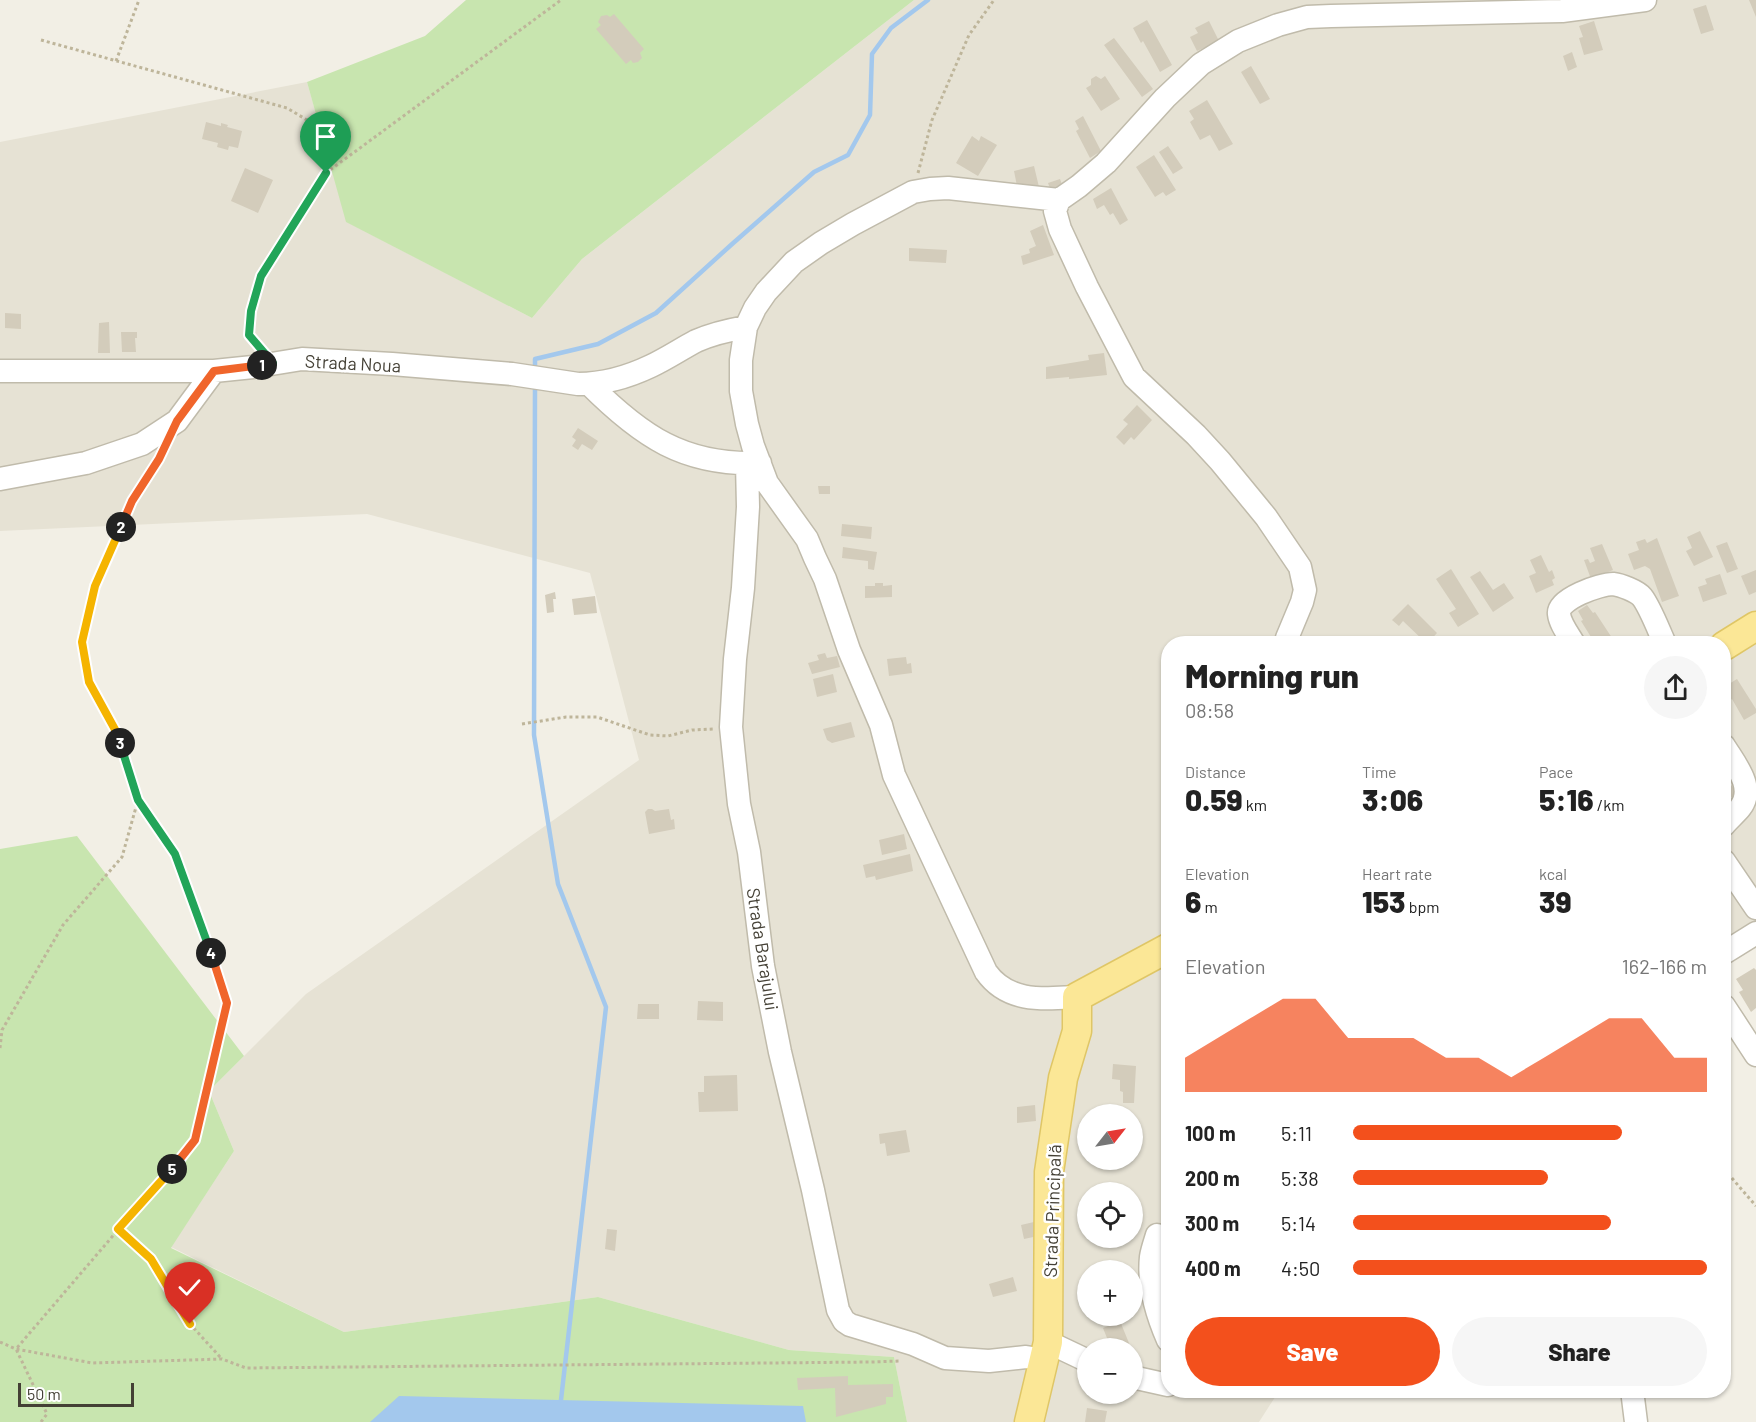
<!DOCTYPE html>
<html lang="en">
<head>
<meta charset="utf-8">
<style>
	body { margin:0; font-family:Barlow,sans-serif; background:#f6f6f6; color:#222; height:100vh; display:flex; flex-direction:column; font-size:22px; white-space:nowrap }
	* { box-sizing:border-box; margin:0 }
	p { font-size:20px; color:#767676 }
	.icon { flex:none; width:33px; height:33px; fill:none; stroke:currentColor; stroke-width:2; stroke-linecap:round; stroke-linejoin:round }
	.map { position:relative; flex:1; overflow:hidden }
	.side { position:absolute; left:1161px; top:636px; width:570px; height:762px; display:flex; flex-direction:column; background:#fff; border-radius:24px; box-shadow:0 2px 4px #0004 }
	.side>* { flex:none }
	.needle { width:39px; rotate:59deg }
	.tools { position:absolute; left:1077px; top:1104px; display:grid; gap:12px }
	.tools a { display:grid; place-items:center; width:66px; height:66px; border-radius:50%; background:#fff; box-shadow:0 2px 4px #0004; font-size:30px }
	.scale { position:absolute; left:18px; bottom:15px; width:116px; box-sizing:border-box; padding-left:6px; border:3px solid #444035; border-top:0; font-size:16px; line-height:21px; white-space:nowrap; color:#444035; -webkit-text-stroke:4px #fff; paint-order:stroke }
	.pin { position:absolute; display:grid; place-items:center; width:51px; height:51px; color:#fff; margin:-62px -26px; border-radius:50% 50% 50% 0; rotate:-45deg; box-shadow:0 0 6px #0007 }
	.pin .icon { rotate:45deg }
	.km { position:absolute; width:30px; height:30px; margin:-15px; border-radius:50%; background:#222; color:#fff; font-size:16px; line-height:30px; text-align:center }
	.round { display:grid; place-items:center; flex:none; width:63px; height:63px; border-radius:32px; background:#f6f6f6 }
	.summary { display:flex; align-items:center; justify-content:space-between; height:102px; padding:0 24px }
	h1 { font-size:33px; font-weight:800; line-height:45px }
	.stats { display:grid; grid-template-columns:repeat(3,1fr); gap:9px; height:102px; padding:6px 24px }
	.stats div { display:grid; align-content:center }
	.stats b { font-size:30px; font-weight:800 }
	.stats small { font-size:16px; font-weight:400 }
	.stats p { font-size:16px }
	.chart { height:168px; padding:12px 24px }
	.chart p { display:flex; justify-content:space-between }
	.chart svg { width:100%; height:108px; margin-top:6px; fill:#f3501c; opacity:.7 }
	.primary-button { display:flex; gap:12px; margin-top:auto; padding:12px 24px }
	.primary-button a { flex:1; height:69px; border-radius:36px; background:#f3501c; color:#fff; font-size:24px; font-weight:800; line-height:69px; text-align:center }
	.primary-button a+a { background:#f6f6f6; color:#222 }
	ul { padding:0 24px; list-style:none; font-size:20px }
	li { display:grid; grid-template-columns:96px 72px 1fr; align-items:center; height:45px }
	li i { height:15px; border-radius:8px; background:#f3501c }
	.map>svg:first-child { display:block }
	.residential { fill:#e6e2d4; fill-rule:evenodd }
	.green { fill:#c8e5af }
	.water { fill:#a3c8ed }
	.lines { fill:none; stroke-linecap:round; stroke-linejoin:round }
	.stream { stroke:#a3c8ed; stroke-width:4.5 }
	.building { fill:#d3ccbb }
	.minor-casing { stroke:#c0bbab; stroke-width:25 }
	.major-casing { stroke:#dfc666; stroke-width:31 }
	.path { stroke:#beb59a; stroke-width:3; stroke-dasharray:3 3; stroke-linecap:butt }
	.minor { stroke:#fff; stroke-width:22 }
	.major { stroke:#fbe796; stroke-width:28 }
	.split-1-casing { stroke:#fff; stroke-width:12 }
	.split-2-casing { stroke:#fff; stroke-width:12 }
	.split-3-casing { stroke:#fff; stroke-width:12 }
	.split-4-casing { stroke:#fff; stroke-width:12 }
	.split-5-casing { stroke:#fff; stroke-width:12 }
	.split-6-casing { stroke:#fff; stroke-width:12 }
	.split-1 { stroke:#22a559; stroke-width:8 }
	.split-2 { stroke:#f0652b; stroke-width:8 }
	.split-3 { stroke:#f5b400; stroke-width:8 }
	.split-4 { stroke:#22a559; stroke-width:8 }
	.split-5 { stroke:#f0652b; stroke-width:8 }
	.split-6 { stroke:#f5b400; stroke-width:8 }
	.labels { text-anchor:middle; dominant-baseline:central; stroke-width:5; stroke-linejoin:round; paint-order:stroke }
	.street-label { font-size:18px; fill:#444035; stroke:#fff }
</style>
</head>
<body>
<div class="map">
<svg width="1756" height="1422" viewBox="0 0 1756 1422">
	<rect width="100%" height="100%" fill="#f2efe5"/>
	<path class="residential" d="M914,0H1756V948L1724,961V644H1168V1390L1279,1391L1259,1422H907L894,1357L789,1350L598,1297L344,1332L171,1247L234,1151L209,1091L306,994L639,760L590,573L367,514L0,531V142L307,82L347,222L532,318L582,259ZM1088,1114H1132V1160H1088ZM1088,1192H1132V1238H1088ZM1088,1270H1132V1316H1088ZM1088,1348H1132V1394H1088Z"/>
	<path class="green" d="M466,0H914L582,259L532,318L346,222L307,82L425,36Z
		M77,836L244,1056L209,1091L234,1151L171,1248L344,1332L598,1297L789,1350L894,1357L907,1422H0V849Z"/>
	<path class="water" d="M399,1396L803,1406L806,1422H370Z"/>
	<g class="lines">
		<path class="stream" d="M535,370V359L598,344L656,313L731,245L814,172L848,155L870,115L872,54L891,28L928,0
			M535,384L534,735L558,884L606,1007L561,1400"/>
	</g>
	<path class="building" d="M1749,0H1756V17Z
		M1706,5L1714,30L1701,34L1693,9Z
		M614,14L644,49L640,53L642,58L638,62L633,63L631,60L626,64L596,29L601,25L598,22L601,16L607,15L610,17Z
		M1147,20L1172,65L1160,72L1143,41L1141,43L1133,28Z
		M1209,21L1219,41L1197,51L1190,37L1198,33L1195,28Z
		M1594,21L1603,50L1584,55L1579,38L1583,37L1579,26Z
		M1114,38L1153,89L1142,97L1104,45Z
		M1572,52L1577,67L1568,71L1563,56Z
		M1251,66L1270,99L1260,104L1241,72Z
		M1096,76L1101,79L1105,76L1120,99L1101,111L1086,88L1091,85V79Z
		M1207,100L1233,144L1219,151L1210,135L1200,140L1190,122L1194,119L1189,111Z
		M1083,116L1101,151L1090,158L1076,131L1079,129L1075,121Z
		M206,122L221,126V123L228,125L227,127L242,131L238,148L229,146L228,150L217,147L218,143L202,139Z
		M972,136L979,141L981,136L997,145L978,176L956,163Z
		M1168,146L1183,168L1173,174L1159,152Z
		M1154,155L1176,190L1166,196L1163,192L1155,197L1136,167Z
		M1034,166L1039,187L1018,191L1014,171Z
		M245,168L273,180L258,213L231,201Z
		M1060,179L1064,190L1052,194L1048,183Z
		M1111,188L1128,220L1120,225L1113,213L1110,215L1104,205L1097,209L1093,199Z
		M1043,225L1054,255L1023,265L1021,256L1030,253L1029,249L1036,246L1030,231Z
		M909,248L947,250L946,263L909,261Z
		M5,313L21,314V329L5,328Z
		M109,322L110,353H98L99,323Z
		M121,332H137V338H135L136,352H122Z
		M1104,353L1107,375L1069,379V377L1046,379V367L1089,360L1088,355Z
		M1137,405L1152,420L1134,440L1131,437L1124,445L1116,437L1128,424L1123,420Z
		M578,428L598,441L592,450L582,444L578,450L572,446L576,440L572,437Z
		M818,486H830V494H819Z
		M842,524L872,527L871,539L841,536Z
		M1700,531L1713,557L1694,566L1686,551L1692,548L1687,537Z
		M1657,538L1679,596L1662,602L1650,569L1645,566L1634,570L1628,554L1639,550L1636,542L1645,539L1647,543Z
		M1727,542L1738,569L1727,573L1716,546Z
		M1602,544L1613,570L1591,579L1584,560L1588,559L1590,563L1595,561L1590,548Z
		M843,547L877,552L874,570L868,569V561L842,558Z
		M1541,555L1549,572L1552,570L1555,578L1552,580L1554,585L1536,593L1529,576L1536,573L1530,560Z
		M1451,569L1479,614L1458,627L1449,613L1456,609L1436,579Z
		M1756,570V592L1749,595L1741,576Z
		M1480,571L1493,590L1504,583L1514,598L1493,612L1470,577Z
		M1720,574L1727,594L1703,602L1698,587L1707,584L1705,579Z
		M875,583H883V586L892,585V597L865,598V586H875Z
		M555,592L556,599H553L554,612L547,613L545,595Z
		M595,596L597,613L574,615L572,599Z
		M1408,604L1437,633L1427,644L1403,621L1399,626L1392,620Z
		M1587,605L1593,613L1595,612L1616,644H1581L1591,637L1581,621L1583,620L1578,611Z
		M825,653L827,658L837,656L840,667L812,674L808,663L819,660L817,655Z
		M906,657L907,664L911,663L912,673L889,676L887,659Z
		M833,674L837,692L817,697L813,679Z
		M1737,679L1756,709V713L1744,720L1732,699L1724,705V691L1726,690L1724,687Z
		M851,722L855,737L832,743L827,740L823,729Z
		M1726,778L1737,793L1724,803V780Z
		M648,809H652L655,811L669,809L671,820L674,819L675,829L649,834L645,812Z
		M904,834L907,849L882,855L879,840Z
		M910,854L913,871L876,880L875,876L866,878L863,865Z
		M1754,968L1756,970V1008L1751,1012L1739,992L1743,990L1736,979Z
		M698,1001L723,1002V1021L697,1020Z
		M638,1004H659V1019H637Z
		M1113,1064L1136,1066L1134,1103H1123V1092L1120,1091V1080L1112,1079Z
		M737,1075L738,1111L699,1112L698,1092H704V1076Z
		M1035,1105L1036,1121L1017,1123V1107Z
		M906,1130L910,1152L887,1156L885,1143L880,1144L879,1134Z
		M1034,1222L1038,1236L1024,1239L1021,1225Z
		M607,1229L617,1230L615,1251L605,1249Z
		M1013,1277L1017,1291L993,1297L989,1284Z
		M1120,1321L1131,1348H1111L1103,1328Z
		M848,1376V1385L893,1384V1397H886V1404L836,1417L835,1388L798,1390L797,1378Z
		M1087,1408L1107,1411L1105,1422H1085Z"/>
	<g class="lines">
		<g class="minor-casing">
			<path id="minor" d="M1059,200L948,188L930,189L913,192L853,224L821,243L794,262L766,292L755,308L746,327L741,360V391L747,424L753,446L767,483L807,539L815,558L825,579L849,650L881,725L894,775L986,972C1008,1003 1043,999 1077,997
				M0,371H214L253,367L302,359L392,364L512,374L578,384C603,384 628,377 651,366C666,359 681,349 696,341C712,334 729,330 746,327
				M589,384C641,436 684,466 760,463
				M747,463L748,507L743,588L735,659L731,727L739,804L749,852L763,966L780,1052L813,1190L838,1310L844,1321L850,1325L913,1344L945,1358L989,1361L1026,1357L1045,1360
				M0,479L86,463L142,444L177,421L214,371
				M1288,644L1287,638L1302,602L1305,590L1300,567L1266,517L1220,461L1196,435L1134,377L1087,287L1060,229L1055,211L1059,200L1079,186L1106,163L1165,98L1201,64L1238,41L1278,25L1307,17L1331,16L1562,11L1645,0
				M1574,644C1569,635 1560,624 1559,614C1557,599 1600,584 1613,584C1621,585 1637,591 1642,597C1650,607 1659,631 1665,644
				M1724,746C1735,764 1756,788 1740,808C1735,814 1729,819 1724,825
				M1724,861L1756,908
				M1724,953L1756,933
				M1724,1006L1756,1055
				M1157,1235C1155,1242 1152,1250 1151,1257C1148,1285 1157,1315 1168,1340
				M1048,1342L1088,1361
				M1132,1377L1168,1385
				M1632,1390L1636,1422"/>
		</g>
		<g class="major-casing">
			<path id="major" d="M1724,646L1756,626
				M1029,1422L1048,1342L1049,1172L1063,1078L1077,1031V997L1168,948"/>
		</g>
		<path class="path" d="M41,40L287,108L307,120L320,142L326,173
			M116,61L139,0
			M918,173L932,120L969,35L994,0
			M260,347L249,335L251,311L261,276L326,173L561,0
			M522,724L566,717H597L650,735L668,736L692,730L714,729
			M0,1048L2,1030L63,925L122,857L138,800
			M1724,1169L1756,1206
			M118,1229L151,1259L190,1324L221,1358
			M0,1342L16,1349L92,1363L222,1359L246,1368L871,1362L900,1361
			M41,1422L47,1414L16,1349L195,1140L227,1003L204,931L175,854L138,800L118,735L89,682L82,642L95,586L132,501L162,453"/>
		<use href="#minor" class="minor"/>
		<use href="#major" class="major"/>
	</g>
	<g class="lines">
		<g class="split-1-casing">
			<path id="split-1" d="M262,365L273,363L249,335L251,311L261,276L326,173"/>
		</g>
		<g class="split-2-casing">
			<path id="split-2" d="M121,527L132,501L159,459L177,421L214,371L262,365"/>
		</g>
		<g class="split-3-casing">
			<path id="split-3" d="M120,743L118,735L89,682L82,642L95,586L121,527"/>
		</g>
		<g class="split-4-casing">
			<path id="split-4" d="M120,743L138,800L175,854L211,953"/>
		</g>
		<g class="split-5-casing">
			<path id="split-5" d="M172,1169L195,1140L227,1003L211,953"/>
		</g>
		<g class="split-6-casing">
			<path id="split-6" d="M172,1169L118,1229L151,1259L190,1324"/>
		</g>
		<use href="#split-1" class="split-1"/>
		<use href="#split-2" class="split-2"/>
		<use href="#split-3" class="split-3"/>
		<use href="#split-4" class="split-4"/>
		<use href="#split-5" class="split-5"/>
		<use href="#split-6" class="split-6"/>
	</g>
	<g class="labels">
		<g class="street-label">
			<text transform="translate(353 363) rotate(3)">Strada Noua</text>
			<text transform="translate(763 949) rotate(81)">Strada Barajului</text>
			<text transform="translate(1052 1211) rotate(-88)">Strada Principală</text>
		</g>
	</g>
</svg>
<div class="tools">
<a><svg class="needle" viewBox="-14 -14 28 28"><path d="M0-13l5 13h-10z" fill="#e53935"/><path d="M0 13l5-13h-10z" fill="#767676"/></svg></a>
<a><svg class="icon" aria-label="locate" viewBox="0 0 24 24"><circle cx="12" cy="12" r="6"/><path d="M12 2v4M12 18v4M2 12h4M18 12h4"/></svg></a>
<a>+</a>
<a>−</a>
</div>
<div class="scale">50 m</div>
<div class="pin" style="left:326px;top:173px;background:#1e9e55"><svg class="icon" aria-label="arrive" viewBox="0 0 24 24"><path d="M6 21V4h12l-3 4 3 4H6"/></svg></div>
<div class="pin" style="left:190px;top:1324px;background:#d93025"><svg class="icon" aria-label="check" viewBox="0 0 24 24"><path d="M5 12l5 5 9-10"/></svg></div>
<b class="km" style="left:262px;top:365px">1</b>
<b class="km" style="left:121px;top:527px">2</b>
<b class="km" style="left:120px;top:743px">3</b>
<b class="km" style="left:211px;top:953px">4</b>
<b class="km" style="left:172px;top:1169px">5</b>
<section class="side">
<div class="summary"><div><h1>Morning run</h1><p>08:58</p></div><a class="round"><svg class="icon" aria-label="share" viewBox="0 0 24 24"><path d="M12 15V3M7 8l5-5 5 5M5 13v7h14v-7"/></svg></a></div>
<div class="stats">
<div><p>Distance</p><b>0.59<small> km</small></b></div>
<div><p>Time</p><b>3:06</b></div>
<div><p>Pace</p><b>5:16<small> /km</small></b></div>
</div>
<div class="stats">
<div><p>Elevation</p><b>6<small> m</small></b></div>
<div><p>Heart rate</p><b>153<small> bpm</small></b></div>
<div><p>kcal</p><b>39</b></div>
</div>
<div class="chart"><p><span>Elevation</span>162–166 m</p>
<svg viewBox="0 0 160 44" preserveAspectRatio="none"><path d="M0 44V30L10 22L20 14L30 6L40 6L50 22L60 22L70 22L80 30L90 30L100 38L110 30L120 22L130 14L140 14L150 30L160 30V44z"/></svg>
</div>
<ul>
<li><b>100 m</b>5:11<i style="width:76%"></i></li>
<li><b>200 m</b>5:38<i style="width:55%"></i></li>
<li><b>300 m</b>5:14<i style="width:73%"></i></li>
<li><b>400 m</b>4:50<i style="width:100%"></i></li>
</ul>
<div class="primary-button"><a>Save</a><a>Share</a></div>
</section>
</div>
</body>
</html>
